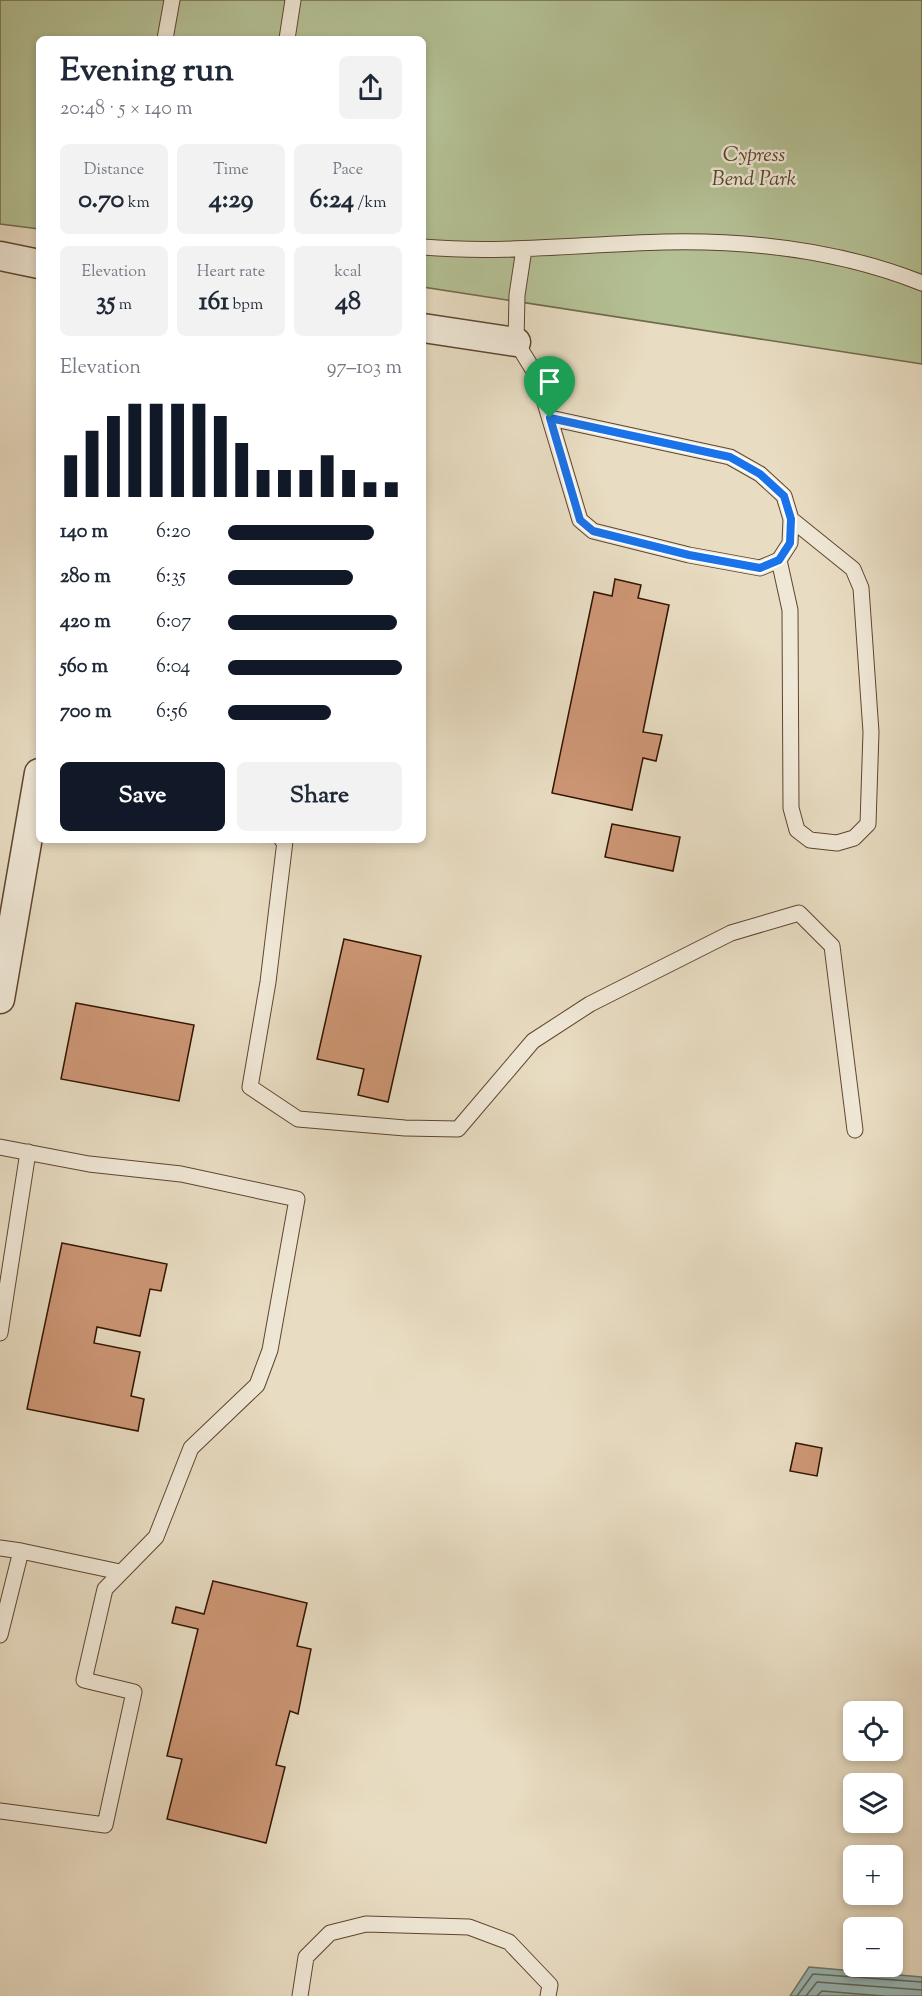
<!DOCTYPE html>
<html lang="en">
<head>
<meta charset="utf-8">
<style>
	body { margin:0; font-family:"Sorts Mill Goudy",serif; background:#f2f2f3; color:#1f2937; height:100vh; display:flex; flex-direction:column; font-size:22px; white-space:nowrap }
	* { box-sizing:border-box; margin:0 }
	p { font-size:20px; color:#747a83 }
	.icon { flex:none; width:33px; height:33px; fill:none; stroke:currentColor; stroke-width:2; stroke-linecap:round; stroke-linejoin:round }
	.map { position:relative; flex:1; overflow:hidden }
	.panel { position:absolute; left:36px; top:36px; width:390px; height:807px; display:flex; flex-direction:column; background:#fff; border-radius:9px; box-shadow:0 3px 9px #0003 }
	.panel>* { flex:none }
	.controls { position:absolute; left:843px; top:1701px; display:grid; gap:12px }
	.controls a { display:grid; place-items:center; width:60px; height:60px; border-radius:9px; background:#fff; box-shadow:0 3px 9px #0003; font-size:30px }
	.pin { position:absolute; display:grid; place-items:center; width:51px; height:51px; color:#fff; margin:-62px -26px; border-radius:50% 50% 50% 0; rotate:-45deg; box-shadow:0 0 6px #0007 }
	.pin .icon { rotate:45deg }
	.round { display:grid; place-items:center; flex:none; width:63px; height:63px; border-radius:9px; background:#f2f2f3 }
	.summary { display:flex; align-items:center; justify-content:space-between; height:102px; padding:0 24px }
	h1 { font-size:33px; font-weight:700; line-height:45px }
	.metrics { display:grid; grid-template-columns:repeat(3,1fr); gap:9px; height:102px; padding:6px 24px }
	.metrics div { display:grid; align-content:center; border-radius:9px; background:#f2f2f3; text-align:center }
	.metrics b { font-size:26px; font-weight:700 }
	.metrics small { font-size:16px; font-weight:400 }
	.metrics p { font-size:16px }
	.chart { height:168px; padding:12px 24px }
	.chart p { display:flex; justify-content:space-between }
	.chart svg { width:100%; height:108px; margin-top:6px; stroke:#111827; stroke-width:6 }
	.cta { display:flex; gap:12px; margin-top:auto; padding:12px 24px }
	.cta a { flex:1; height:69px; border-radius:9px; background:#111827; color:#fff; font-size:24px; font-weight:700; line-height:69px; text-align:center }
	.cta a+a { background:#f2f2f3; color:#1f2937 }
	ul { padding:0 24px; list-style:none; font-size:20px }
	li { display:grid; grid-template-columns:96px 72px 1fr; align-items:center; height:45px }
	li i { height:15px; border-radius:8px; background:#111827 }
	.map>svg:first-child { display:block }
	.green { fill:#b4c195; stroke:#726a4a; stroke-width:1.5 }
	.water { fill:#98bab9; stroke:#6f776f; stroke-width:1.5 }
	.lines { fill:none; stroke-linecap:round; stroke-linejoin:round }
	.shore { stroke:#64665c; stroke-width:1.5 }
	.building { fill:#cd9675; stroke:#311300; stroke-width:1.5 }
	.lane-casing { stroke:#5f4530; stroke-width:17 }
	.street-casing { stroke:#5f4530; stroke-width:31 }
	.lane { stroke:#f0e8d7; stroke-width:15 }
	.street { stroke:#f0e8d7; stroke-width:28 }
	.route-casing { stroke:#fff; stroke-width:12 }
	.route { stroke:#1a73e8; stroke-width:8 }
	.labels { text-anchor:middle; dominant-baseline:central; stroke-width:5; stroke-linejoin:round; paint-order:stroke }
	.park-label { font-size:21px; font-style:italic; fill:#58472d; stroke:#f0e8d7 }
</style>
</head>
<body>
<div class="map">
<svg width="922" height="1996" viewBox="0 0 922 1996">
	<rect width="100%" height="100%" fill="#e8dcc2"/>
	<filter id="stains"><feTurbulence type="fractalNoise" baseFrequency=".00333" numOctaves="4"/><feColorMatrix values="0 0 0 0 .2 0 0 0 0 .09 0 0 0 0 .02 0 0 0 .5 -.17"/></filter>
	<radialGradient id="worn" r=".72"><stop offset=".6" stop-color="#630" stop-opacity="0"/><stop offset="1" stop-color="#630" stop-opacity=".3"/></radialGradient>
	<path class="green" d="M0,0H922V364L423,287V39H39V229L0,224Z"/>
	<path class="water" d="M809,1967L922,1977V1996H790Z"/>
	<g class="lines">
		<path class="shore" d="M797,1996L813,1974L922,1982
			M806,1996L817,1982L922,1990
			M817,1996L822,1991L883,1996"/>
	</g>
	<path class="building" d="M615,579L641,585L638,598L669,605L643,732L662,735L656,761L643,758L632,810L552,793L594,592L612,596Z
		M612,824L680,837L673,871L605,857Z
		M344,939L421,956L388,1102L358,1095L364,1069L317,1059Z
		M76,1003L194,1025L179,1101L61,1079Z
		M62,1243L167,1264L161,1291L150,1289L140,1336L97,1327L94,1343L140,1352L131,1396L144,1399L138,1431L27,1409Z
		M796,1443L822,1448L817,1476L790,1471Z
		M213,1581L307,1603L297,1646L311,1649L298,1714L290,1711L276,1765L285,1767L266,1843L167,1819L182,1759L167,1756L198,1629L172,1623L176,1607L204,1614Z"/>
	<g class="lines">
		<g class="lane-casing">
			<path id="lane" d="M165,39L172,0
				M287,39L293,0
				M423,247C504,254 583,244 664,242C752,240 839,250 922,283
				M524,249L517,295L516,342L537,376L580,520L593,531L689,555L760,568L779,560L790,543L791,519L784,496L760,474L730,457L550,418
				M779,560L790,610L791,808L797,830L810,840L837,843L854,838L868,824L871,732L861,588L853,569L791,519
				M282,840L285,841L268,982L250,1087L298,1119L405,1128L458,1129L533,1041L590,1004L731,933L799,913L832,946L855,1130
				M0,1147L89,1164L181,1174L297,1199L270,1350L257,1385L191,1448L156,1537L105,1589L84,1680L134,1692L105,1825L0,1811
				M0,1333L28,1152
				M0,1548L21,1551
				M0,1635L21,1551L120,1572
				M300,1996L306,1957L330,1933L366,1924L469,1927L509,1942L550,1985L548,1996"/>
		</g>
		<g class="street-casing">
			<path id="street" d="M0,256L39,264
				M423,328L516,342
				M0,999L39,773"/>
		</g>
		<use href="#lane" class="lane"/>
		<use href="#street" class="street"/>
	</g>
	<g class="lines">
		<g class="route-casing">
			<path id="route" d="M550,418L730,457L760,474L784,496L791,519L790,543L779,560L760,568L689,555L593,531L580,520Z"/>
		</g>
		<use href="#route" class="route"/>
	</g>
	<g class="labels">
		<g class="park-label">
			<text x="754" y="156">Cypress<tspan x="754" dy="24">Bend Park</tspan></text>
		</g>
	</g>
	<rect width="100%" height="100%" filter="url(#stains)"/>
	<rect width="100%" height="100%" fill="url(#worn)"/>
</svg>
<div class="controls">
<a><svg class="icon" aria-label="locate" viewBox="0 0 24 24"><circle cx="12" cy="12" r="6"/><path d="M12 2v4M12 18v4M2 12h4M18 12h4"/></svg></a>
<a><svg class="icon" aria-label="layers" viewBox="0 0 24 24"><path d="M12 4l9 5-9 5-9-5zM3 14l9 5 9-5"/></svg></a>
<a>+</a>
<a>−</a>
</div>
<div class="pin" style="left:550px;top:418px;background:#1e9e55"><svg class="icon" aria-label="arrive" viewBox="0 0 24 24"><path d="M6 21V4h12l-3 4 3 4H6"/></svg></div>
<section class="panel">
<div class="summary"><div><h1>Evening run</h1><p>20:48 · 5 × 140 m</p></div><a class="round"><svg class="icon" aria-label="share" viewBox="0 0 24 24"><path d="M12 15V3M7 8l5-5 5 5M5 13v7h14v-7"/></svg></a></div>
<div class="metrics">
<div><p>Distance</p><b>0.70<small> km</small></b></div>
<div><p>Time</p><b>4:29</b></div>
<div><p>Pace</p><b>6:24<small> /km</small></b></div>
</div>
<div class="metrics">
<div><p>Elevation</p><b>35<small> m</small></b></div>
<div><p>Heart rate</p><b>161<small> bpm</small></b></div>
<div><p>kcal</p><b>48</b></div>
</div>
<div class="chart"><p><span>Elevation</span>97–103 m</p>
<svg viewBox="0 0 160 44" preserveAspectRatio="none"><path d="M5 44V27M15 44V17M25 44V11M35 44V6M45 44V6M55 44V6M65 44V6M75 44V11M85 44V22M95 44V33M105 44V33M115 44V33M125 44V27M135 44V33M145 44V38M155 44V38"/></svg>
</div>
<ul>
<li><b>140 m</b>6:20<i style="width:84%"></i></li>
<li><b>280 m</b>6:35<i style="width:72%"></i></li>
<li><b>420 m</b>6:07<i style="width:97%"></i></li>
<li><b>560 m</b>6:04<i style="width:100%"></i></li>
<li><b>700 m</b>6:56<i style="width:59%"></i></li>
</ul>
<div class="cta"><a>Save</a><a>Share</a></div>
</section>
</div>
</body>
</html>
